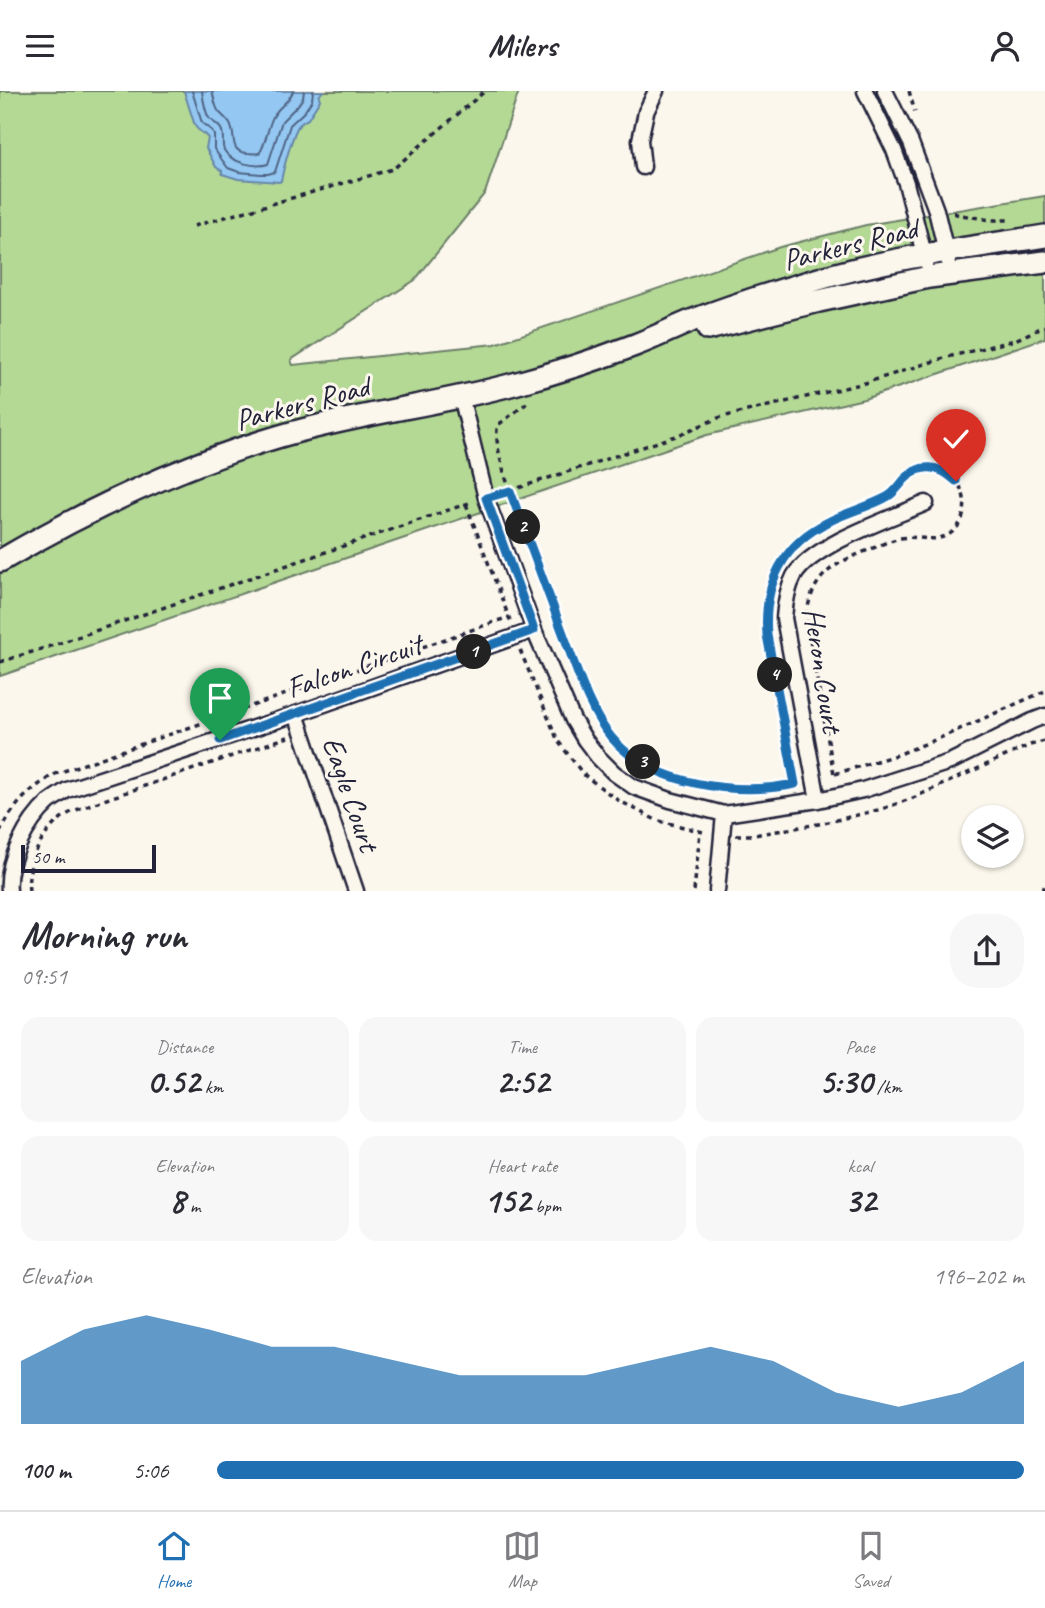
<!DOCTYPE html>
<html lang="en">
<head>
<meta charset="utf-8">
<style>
	body { margin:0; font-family:Caveat,sans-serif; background:#f7f7f7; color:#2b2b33; height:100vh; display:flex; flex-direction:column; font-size:26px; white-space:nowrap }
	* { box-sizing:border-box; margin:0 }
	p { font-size:23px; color:#7c7c81 }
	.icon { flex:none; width:38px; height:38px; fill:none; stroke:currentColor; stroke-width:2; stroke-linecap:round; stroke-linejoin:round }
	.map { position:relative; height:800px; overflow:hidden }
	.sheet { display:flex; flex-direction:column; background:#fff; flex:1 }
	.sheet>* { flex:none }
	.fabs { position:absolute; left:961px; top:714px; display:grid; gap:14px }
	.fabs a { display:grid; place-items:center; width:63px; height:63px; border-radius:50%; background:#fff; box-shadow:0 2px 5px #0004; font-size:35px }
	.scale { position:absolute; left:21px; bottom:18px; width:135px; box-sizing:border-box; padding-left:7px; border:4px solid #22223b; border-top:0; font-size:19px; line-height:24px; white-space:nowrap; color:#22223b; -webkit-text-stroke:5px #fbf7ec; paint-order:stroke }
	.pin { position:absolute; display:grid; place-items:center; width:60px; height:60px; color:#fff; margin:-72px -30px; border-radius:50% 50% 50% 0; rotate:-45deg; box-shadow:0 0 7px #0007 }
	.pin .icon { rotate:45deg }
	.km { position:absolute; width:35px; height:35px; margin:-18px; border-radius:50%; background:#222; color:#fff; font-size:19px; line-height:35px; text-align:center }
	.round { display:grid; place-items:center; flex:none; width:74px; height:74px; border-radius:28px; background:#f7f7f7 }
	.headline { display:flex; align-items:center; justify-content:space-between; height:119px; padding:0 21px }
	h1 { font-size:38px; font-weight:800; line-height:52px }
	.stats { display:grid; grid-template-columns:repeat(3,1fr); gap:10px; height:119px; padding:7px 21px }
	.stats div { display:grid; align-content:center; border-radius:18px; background:#f7f7f7; text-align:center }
	.stats b { font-size:35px; font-weight:800 }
	.stats small { font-size:19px; font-weight:400 }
	.stats p { font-size:19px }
	.chart { height:196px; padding:14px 21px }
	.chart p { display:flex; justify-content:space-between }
	.chart svg { width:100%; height:126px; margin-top:7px; fill:#1f6fb2; opacity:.7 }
	ul { padding:0 21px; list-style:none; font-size:23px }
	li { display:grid; grid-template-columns:112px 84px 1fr; align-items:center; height:52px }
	li i { height:18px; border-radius:9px; background:#1f6fb2 }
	header { display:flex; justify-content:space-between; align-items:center; height:91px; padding:0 21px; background:#fff; font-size:32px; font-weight:800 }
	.dock { display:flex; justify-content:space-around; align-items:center; height:98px; border-top:2px solid #e1e1e2; background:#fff; font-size:19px; color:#7c7c81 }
	.dock a { display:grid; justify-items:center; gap:4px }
	.dock .active { color:#1f6fb2 }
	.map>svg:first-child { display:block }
	.green { fill:#b4d994; stroke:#6b7e68; stroke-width:2 }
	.water { fill:#94c8f2; stroke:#6686a9; stroke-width:2 }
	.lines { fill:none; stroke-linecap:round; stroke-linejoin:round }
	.shore { stroke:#506484; stroke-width:2 }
	.minor-casing { stroke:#22223b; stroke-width:19 }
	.secondary-casing { stroke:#22223b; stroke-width:26 }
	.path { stroke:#22223b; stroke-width:3.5; stroke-dasharray:5 5; stroke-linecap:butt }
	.minor { stroke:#fbf7ec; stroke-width:14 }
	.secondary { stroke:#fbf7ec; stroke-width:21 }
	.route-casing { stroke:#fff; stroke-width:14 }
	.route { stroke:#1f6fb2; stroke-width:9 }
	.labels { text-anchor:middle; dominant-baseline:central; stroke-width:6; stroke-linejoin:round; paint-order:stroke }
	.street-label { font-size:30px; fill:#22223b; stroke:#fbf7ec }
</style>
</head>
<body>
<header><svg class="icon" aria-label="menu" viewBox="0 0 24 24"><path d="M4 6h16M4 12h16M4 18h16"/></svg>Milers<svg class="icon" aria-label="person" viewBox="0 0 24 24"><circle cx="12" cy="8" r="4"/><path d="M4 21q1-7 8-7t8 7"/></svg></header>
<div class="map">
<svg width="1045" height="800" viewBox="0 0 1045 800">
	<rect width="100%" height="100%" fill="#fbf7ec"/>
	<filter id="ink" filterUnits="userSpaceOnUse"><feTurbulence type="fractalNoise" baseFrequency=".0143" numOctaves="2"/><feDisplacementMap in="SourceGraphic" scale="14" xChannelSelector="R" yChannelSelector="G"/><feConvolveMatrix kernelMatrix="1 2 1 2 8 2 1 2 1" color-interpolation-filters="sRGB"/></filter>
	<g filter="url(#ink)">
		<path class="green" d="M0,0H519L485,102L415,189L291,269L293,274L495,253L780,156L866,134L1045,105V247L864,308L707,344L0,585Z"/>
		<path class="water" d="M184,0H323L319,5L320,9L308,28C306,29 301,32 299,34C293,41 283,79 281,90L279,91L238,88L222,83V80L216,76L206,57L208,47C204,42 199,41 195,35Z"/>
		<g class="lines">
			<path class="shore" d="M192,0L202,32L211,39L214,44V58L228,77L239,81L261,83H268L275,81L290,34L305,20L312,9L313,0
				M202,0C203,7 205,21 209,27C212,31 218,33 221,38C225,45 221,53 224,59C231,72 256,77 268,73L282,30L298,14L303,7L304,0
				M212,0C214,6 215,16 219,21C223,25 227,28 230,33C237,46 228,61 248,62C250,62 257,63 259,62C264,59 269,32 273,26C278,15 290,11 293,0"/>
			<g class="minor-casing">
				<path id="minor" d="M865,0L894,59L906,92L926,171
					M885,0L911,52L936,119L948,169
					M643,76L640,49L646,21L656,0
					M461,305L486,407L534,539L573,629L585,649L598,666L614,682L634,696L670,709L724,723L818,709L863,699L950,671L1032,630L1045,625
					M296,623L356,800
					M818,709L784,527C785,512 787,498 794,485C813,453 892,427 926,412
					M9,800C6,770 27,731 49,711C54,707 61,703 67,699L296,623L534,539
					M717,800L724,723"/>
			</g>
			<g class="secondary-casing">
				<path id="secondary" d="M708,238L819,210L929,186L1045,171
					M0,470C87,419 180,375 277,346C355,323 436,314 514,293C555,282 596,269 635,254C654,247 672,238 691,230C730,215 771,202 812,190C887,167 967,157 1045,145"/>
			</g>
			<path class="path" d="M909,0L915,21
				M954,121L956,123L990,129H1011
				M194,135L393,78L485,0
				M527,312L498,334C490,356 522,432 531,456C543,490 556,523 568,557C580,587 590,622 612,648C634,672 666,685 696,692C730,699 764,700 797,692
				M500,403L676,345L718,327L865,292L944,267L1015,249L1045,235
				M466,413L511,532
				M780,475C800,442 825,431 860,418C870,414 881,411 890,405C905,394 909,376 932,376C940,376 950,383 955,389C971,406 967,438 943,446C929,451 915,444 901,447C891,449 880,454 871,458C833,473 812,483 806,527L834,683
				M770,502L766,526L767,544L795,693
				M520,559L558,650L583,683L616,708L656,729L707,742
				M0,571L54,554L472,411
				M835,683L902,662L940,647L1045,600
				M0,741C14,714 28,699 55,683L509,526
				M736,744H754L824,732L882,718L913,707L1030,654L1045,650
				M29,800C26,775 40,745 59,729C67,722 79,718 89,714L288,646
				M694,800L700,741
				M1043,800L1045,793"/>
			<use href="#minor" class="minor"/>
			<use href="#secondary" class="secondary"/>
		</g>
	</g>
	<g class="lines" filter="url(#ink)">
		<g class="route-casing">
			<path id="route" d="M220,649L534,539L486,407L510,400C528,449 546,497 564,545C577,579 588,618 611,646C652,695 737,705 795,693L767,544C763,493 783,452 830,430C848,421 868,416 885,407C894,403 898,396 904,389C921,370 940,375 956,390"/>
		</g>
		<use href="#route" class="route"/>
	</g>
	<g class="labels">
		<g class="street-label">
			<text transform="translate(850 153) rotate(-14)">Parkers Road</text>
			<text transform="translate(302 312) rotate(-15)">Parkers Road</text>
			<text transform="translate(354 575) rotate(-19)">Falcon Circuit</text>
			<text transform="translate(823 579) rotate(81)">Heron Court</text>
			<text transform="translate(351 703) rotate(71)">Eagle Court</text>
		</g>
	</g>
</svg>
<div class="fabs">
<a><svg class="icon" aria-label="layers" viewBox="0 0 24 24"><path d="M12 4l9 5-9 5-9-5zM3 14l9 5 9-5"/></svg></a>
</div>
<div class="scale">50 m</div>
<div class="pin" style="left:220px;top:649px;background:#1e9e55"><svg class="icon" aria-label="arrive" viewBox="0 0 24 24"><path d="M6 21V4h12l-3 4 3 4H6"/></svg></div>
<div class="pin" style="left:956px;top:390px;background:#d93025"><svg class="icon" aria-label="check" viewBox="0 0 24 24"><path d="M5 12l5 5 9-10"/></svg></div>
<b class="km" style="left:474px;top:561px">1</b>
<b class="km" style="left:523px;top:436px">2</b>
<b class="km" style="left:643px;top:671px">3</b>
<b class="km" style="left:775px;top:584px">4</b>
</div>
<section class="sheet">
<div class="headline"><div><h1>Morning run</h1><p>09:51</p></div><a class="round"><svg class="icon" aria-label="share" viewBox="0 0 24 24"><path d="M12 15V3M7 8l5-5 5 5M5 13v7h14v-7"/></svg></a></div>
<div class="stats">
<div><p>Distance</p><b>0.52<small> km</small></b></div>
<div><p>Time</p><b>2:52</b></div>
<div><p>Pace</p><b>5:30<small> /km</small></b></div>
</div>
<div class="stats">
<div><p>Elevation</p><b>8<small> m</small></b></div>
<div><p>Heart rate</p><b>152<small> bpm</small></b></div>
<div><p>kcal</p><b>32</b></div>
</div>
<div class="chart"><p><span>Elevation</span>196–202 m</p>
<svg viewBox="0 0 160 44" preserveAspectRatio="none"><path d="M0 44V22L10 11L20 6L30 11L40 17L50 17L60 22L70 27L80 27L90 27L100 22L110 17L120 22L130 33L140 38L150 33L160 22V44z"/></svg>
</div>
<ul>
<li><b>100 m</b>5:06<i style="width:100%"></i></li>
</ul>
</section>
<nav class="dock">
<a class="active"><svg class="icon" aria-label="home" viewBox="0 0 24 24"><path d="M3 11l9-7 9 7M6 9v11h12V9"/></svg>Home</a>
<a><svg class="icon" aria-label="map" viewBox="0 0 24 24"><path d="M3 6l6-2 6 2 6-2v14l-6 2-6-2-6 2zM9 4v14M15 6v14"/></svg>Map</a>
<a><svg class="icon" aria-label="saved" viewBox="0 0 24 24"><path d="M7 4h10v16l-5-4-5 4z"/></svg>Saved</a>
</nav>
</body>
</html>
